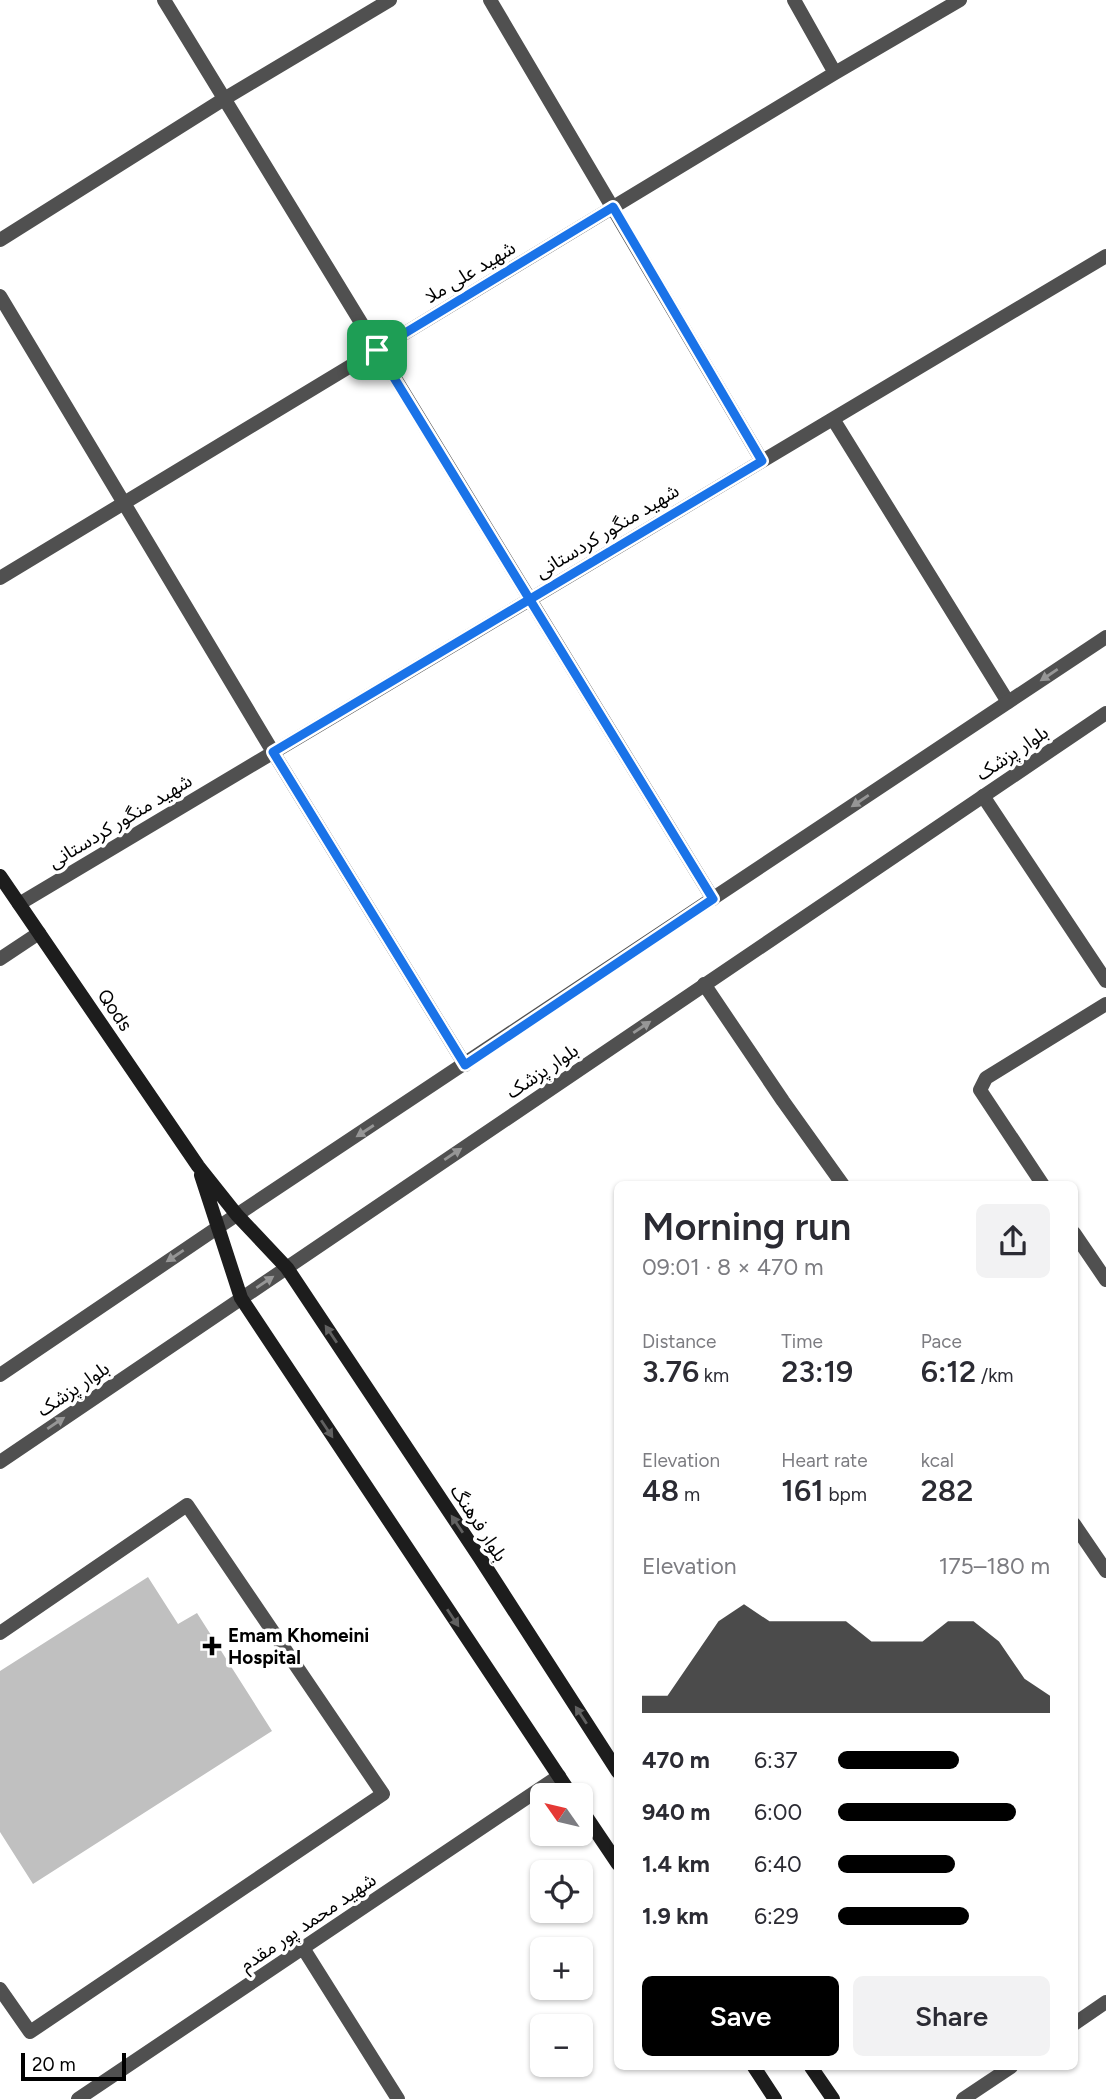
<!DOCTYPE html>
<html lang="en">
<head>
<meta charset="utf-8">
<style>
	body { margin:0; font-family:Figtree,"Noto Sans Arabic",sans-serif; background:#f2f2f3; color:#2b2b33; height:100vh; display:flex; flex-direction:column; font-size:26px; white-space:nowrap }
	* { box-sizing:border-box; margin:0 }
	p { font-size:23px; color:#7c7c81 }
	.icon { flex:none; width:38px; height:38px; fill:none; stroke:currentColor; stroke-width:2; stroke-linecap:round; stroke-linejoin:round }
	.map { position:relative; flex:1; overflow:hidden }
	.drawer { position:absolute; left:614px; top:1181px; width:464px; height:889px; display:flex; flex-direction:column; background:#fff; border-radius:10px; box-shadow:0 2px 5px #0004 }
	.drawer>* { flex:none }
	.needle { width:46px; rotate:304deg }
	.fabs { position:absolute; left:530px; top:1783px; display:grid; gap:14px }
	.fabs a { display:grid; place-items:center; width:63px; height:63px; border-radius:10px; background:#fff; box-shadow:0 2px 5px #0004; font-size:35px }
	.scale { position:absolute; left:21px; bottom:18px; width:105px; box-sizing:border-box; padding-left:7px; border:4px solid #000; border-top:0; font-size:19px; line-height:24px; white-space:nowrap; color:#000; -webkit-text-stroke:5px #fff; paint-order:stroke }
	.pin { position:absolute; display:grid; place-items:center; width:60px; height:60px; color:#fff; margin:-30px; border-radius:14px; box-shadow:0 4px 10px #0006 }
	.round { display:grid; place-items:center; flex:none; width:74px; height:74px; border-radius:10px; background:#f2f2f3 }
	.head { display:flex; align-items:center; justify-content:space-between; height:119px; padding:0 28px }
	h1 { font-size:38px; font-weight:600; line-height:52px }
	.metrics { display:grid; grid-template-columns:repeat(3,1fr); gap:10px; height:119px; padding:7px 28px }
	.metrics div { display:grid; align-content:center }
	.metrics b { font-size:30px; font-weight:600 }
	.metrics small { font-size:19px; font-weight:400 }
	.metrics p { font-size:19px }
	.chart { height:196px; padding:14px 28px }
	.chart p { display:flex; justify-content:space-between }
	.chart svg { width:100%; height:126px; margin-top:7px; fill:#000; opacity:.7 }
	.button { display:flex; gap:14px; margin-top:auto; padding:14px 28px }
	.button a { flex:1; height:80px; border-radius:10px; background:#000; color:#fff; font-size:28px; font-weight:600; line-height:80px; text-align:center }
	.button a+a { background:#f2f2f3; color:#2b2b33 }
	ul { padding:0 28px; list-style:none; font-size:23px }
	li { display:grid; grid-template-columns:112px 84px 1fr; align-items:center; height:52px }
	li i { height:18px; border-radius:9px; background:#000 }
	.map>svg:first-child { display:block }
	.building { fill:#c0c0c0 }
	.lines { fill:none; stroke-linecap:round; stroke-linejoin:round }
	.service { stroke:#505050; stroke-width:14 }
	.minor { stroke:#505050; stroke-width:14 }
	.tertiary { stroke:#505050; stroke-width:14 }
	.secondary { stroke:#1d1d1d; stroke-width:14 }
	.oneway { fill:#969696 }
	.oneway2 { fill:#616161 }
	.route-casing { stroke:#fff; stroke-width:14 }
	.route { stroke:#1a73e8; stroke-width:9 }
	.poi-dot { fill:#000; stroke:#fff; stroke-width:2.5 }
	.labels { text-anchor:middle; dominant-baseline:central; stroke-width:7; stroke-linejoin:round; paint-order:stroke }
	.street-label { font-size:19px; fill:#000; stroke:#fff }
	.poi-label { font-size:19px; font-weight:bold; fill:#000; stroke:#fff; text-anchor:start }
</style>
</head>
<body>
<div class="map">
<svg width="1106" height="2099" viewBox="0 0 1106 2099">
	<rect width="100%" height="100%" fill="#fff"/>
	<path class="building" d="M148,1577L178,1624L197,1613L272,1731L33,1884L0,1832V1671Z"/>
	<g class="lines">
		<path class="service" d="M0,1633L187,1505L383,1794L30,2032L0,1989"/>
		<path class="minor" d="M164,0L713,899
			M490,0L762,461
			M794,0L835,73
			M0,240L224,99L390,0
			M0,296L273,752L465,1065
			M833,419L1008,702
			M0,578L835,73L960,0
			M983,796L1106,981
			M19,904L1106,256
			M0,959L39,933
			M704,984L783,1101L843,1185
			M1043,1185L980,1090L986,1078L1106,1004
			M1074,1233L1106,1280
			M1074,1524L1106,1571
			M303,1948L398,2099
			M1074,2024L1106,2002
			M78,2099L559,1776
			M963,2099L1011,2067"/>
		<path class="tertiary" d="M0,1375L217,1228L1106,637
			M0,1462L1106,713"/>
		<path class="secondary" d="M0,876L198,1166L237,1215L287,1268L480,1558L618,1772
			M201,1175L241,1298L572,1796
			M581,1809L618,1864
			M754,2067L775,2099
			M811,2067L833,2099"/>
	</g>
	<defs><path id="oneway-solid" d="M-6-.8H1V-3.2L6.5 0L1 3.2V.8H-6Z" transform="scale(1.75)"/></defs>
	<g class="oneway">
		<use href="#oneway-solid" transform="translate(1049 675) rotate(146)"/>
		<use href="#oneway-solid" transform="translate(860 801) rotate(146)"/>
		<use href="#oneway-solid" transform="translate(642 1027) rotate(-34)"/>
		<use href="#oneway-solid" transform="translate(365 1131) rotate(147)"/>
		<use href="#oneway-solid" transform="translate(453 1154) rotate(-34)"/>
		<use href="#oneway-solid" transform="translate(175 1256) rotate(146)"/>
		<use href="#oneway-solid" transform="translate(265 1282) rotate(-34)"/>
		<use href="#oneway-solid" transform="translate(56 1423) rotate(-34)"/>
	</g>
	<g class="oneway2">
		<use href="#oneway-solid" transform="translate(331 1334) rotate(-124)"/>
		<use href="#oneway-solid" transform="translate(327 1429) rotate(56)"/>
		<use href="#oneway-solid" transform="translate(457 1524) rotate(-124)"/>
		<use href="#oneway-solid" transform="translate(453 1618) rotate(56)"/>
		<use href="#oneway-solid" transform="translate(581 1715) rotate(-123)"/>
	</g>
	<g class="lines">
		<g class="route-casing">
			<path id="route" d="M377,350C489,533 601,716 713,899L465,1065L273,752L762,461L613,207L377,350"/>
		</g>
		<use href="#route" class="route"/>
	</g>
	<path class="poi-dot" d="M208.5 1635.5h7v7h7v7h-7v7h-7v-7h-7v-7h7z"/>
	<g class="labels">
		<g class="street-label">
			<text transform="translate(470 272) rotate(-31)">شهید علی ملا</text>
			<text transform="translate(607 531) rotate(-31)">شهید منگور کردستانی</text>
			<text transform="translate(1012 753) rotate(-34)">بلوار پزشک</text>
			<text transform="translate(120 821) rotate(-31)">شهید منگور کردستانی</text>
			<text transform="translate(115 1010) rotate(56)">Qods</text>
			<text transform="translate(542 1071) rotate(-34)">بلوار پزشک</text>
			<text transform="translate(73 1389) rotate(-34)">بلوار پزشک</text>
			<text transform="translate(479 1523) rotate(57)">بلوار فرهنگ</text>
			<text transform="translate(308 1922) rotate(-34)">شهید محمد پور مقدم</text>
		</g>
		<g class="poi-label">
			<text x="228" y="1635">Emam Khomeini<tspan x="228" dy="22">Hospital</tspan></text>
		</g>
	</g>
</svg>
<div class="fabs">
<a><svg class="needle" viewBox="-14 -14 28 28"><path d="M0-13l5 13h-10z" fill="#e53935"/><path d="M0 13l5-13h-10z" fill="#7c7c81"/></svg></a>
<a><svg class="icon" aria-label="locate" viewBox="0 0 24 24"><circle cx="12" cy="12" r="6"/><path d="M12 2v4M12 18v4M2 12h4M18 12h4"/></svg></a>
<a>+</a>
<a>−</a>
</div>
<div class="scale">20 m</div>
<div class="pin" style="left:377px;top:350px;background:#1e9e55"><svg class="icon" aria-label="arrive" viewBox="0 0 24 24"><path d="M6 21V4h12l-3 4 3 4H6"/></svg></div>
<section class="drawer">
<div class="head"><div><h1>Morning run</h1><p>09:01 · 8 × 470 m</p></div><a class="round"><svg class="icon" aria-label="share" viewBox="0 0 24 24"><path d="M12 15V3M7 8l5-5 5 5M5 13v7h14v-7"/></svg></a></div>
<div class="metrics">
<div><p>Distance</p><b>3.76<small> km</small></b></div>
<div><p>Time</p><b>23:19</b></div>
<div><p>Pace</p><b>6:12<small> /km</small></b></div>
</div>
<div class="metrics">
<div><p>Elevation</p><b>48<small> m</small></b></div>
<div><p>Heart rate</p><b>161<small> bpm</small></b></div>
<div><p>kcal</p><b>282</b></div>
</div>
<div class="chart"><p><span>Elevation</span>175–180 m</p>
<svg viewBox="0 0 160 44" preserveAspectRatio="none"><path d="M0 44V38L10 38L20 25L30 12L40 6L50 12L60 12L70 12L80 12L90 19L100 19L110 19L120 12L130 12L140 19L150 32L160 38V44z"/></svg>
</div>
<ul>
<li><b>470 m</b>6:37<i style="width:57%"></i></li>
<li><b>940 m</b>6:00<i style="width:84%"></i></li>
<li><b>1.4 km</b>6:40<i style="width:55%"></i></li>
<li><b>1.9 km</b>6:29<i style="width:62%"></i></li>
</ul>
<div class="button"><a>Save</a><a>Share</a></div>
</section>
</div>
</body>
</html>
